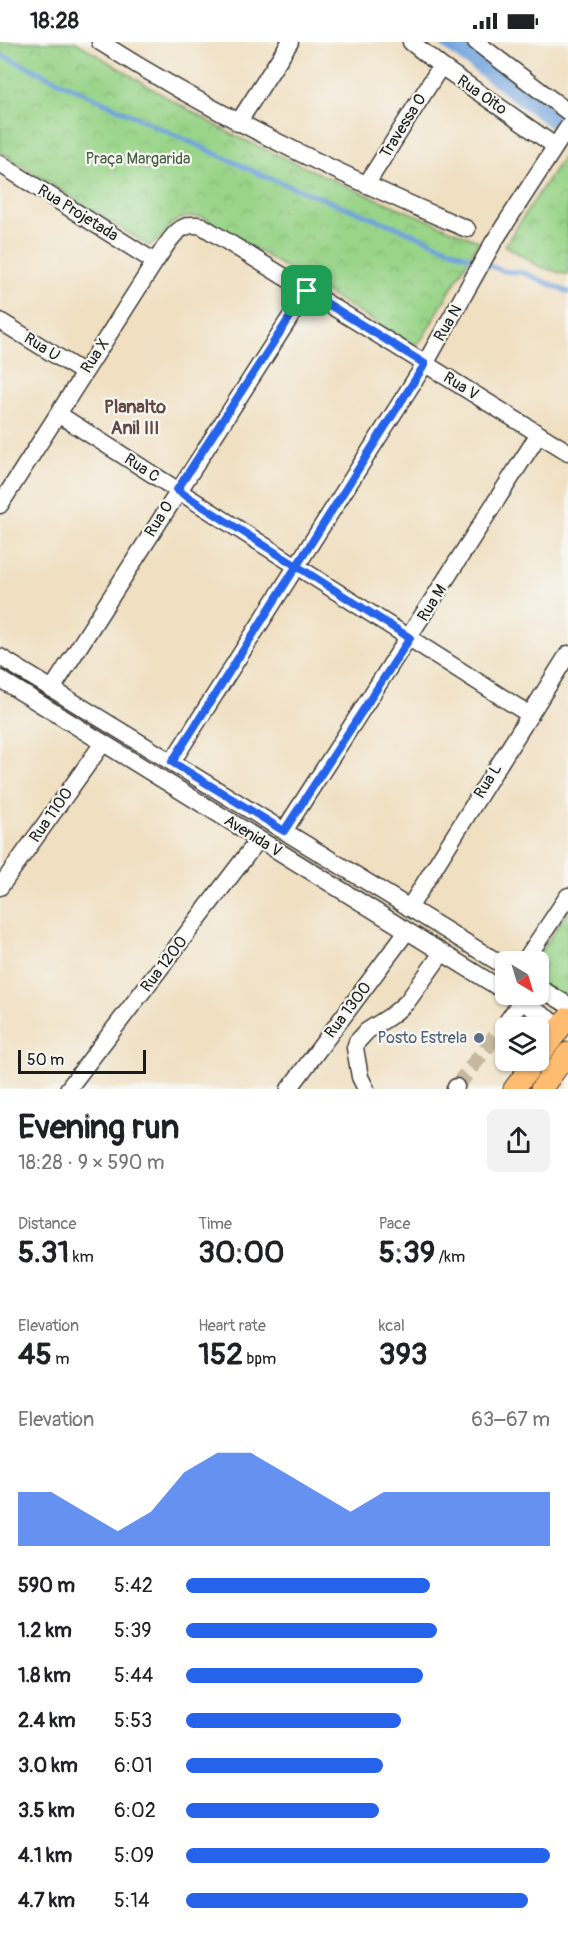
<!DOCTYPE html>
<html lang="en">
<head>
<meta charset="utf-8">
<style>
	body { margin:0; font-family:Pangolin,sans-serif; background:#f2f2f2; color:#202124; height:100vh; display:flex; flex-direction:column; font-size:22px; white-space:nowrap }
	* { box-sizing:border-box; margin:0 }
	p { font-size:20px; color:#757577 }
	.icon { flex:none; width:33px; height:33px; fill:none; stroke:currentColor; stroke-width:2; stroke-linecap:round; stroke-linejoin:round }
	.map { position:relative; height:1047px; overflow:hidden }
	.sheet { display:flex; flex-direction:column; background:#fff; flex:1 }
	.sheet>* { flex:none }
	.needle { width:39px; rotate:142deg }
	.fabs { position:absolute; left:495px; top:909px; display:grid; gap:12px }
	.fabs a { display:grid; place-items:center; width:54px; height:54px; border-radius:9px; background:#fff; box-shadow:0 2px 4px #0004; font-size:30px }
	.scale { position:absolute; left:18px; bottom:15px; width:128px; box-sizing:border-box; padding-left:6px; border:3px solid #1c1c1c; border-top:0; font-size:16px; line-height:21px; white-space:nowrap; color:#1c1c1c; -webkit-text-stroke:4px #f6f6f2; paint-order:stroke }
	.pin { position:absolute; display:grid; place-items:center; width:51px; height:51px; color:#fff; margin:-26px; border-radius:12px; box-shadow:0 3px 9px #0006 }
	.round { display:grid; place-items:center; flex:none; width:63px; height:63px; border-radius:9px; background:#f2f2f2 }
	.summary { display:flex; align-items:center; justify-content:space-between; height:102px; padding:0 18px }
	h1 { font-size:33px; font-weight:700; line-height:45px }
	.metrics { display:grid; grid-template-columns:repeat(3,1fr); gap:9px; height:102px; padding:6px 18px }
	.metrics div { display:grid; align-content:center }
	.metrics b { font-size:30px; font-weight:700 }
	.metrics small { font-size:16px; font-weight:400 }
	.metrics p { font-size:16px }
	.chart { height:168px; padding:12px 18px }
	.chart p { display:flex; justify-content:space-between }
	.chart svg { width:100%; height:108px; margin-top:6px; fill:#2563eb; opacity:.7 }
	ul { padding:0 18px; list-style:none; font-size:20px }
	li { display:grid; grid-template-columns:96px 72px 1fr; align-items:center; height:45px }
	li i { height:15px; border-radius:8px; background:#2563eb }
	.status { display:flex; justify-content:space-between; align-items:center; height:42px; padding:0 30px; background:#fff; direction:ltr }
	.status svg { height:16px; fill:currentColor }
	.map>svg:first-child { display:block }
	.park { fill:url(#park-crowns); stroke:#5a7852; stroke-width:1.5 }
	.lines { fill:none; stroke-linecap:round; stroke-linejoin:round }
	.stream { stroke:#71a3dc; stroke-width:5 }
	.canal { stroke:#71a3dc; stroke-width:18 }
	.minor-tunnel { stroke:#c6b89f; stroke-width:16; stroke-dasharray:16 8; stroke-linecap:butt }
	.minor-casing { stroke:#3c3935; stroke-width:19 }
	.major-casing { stroke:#3c3935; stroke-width:23 }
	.minor { stroke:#fff; stroke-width:16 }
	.major { stroke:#fdbc70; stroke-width:21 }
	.route-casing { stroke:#fff; stroke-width:12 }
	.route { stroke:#2563eb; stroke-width:8 }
	.service-dot { fill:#5c6f8a; stroke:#f6f6f2; stroke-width:2 }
	.labels { text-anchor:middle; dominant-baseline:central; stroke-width:4.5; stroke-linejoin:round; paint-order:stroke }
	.street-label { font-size:16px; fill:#1c1c1c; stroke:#f6f6f2 }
	.park-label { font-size:16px; fill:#485c42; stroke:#f6f6f2 }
	.service-label { font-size:16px; fill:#4e5e75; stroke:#f6f6f2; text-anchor:end }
	.neighbourhood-label { font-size:18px; font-weight:bold; fill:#634743; stroke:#f6f6f2 }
</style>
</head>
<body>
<div class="status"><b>18:28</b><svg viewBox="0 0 49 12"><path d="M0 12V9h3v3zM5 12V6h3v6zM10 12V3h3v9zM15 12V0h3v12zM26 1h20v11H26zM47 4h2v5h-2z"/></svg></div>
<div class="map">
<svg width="568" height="1047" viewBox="0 0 568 1047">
	<defs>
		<pattern id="park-crowns" width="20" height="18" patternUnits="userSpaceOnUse" patternTransform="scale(1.5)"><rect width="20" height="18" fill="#99d488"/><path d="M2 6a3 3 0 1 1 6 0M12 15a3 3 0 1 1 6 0" fill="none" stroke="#83b575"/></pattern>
	</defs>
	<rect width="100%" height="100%" fill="#f6f6f2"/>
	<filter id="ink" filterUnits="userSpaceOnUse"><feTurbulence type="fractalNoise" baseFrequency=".0167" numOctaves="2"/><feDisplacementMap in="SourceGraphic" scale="12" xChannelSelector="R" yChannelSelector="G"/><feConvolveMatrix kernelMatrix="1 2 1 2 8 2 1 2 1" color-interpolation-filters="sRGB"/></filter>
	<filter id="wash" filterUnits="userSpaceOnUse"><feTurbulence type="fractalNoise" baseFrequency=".008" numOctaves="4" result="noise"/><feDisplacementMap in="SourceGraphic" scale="24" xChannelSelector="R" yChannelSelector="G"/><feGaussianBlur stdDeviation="1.35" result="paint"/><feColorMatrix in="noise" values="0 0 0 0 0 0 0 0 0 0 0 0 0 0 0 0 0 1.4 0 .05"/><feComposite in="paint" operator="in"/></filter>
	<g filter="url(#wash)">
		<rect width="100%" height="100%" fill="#f0dfc0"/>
		<path class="park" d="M0,0H76L166,55L233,93L358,149L479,199L422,297L418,301L411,302L203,175C163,171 172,195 149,204L0,110Z
			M440,0H456L561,79L558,86Z
			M568,107V233L538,224L505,203Z
			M568,868V960L539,941L538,920H534Z"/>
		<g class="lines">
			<path class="stream" d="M0,12L264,134L394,184L503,229L524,231L568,250"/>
			<path class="canal" d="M449,0L556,79"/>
		</g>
	</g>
	<g filter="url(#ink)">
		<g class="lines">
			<path class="minor-tunnel" d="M456,1045L508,978"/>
			<g class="minor-casing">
				<path id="minor" d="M100,0C218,75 339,132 467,187
					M411,0L441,24L555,104
					M476,0L568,70
					M238,81L290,0
					M0,122L155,220
					M366,143L441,24
					M0,279L84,331
					M58,372L530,673
					M0,463L155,220C167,203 178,177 202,184L568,410
					M0,615L506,925
					M0,637L506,950
					M52,647L307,249
					M172,720L425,322L493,201L568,85
					M284,789L539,392
					M0,845L103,701
					M409,866L568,612
					M524,920L568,854
					M538,945L568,963
					M510,952L561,985L568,983
					M508,978L521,960
					M68,1047L259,797
					M289,1047L407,889
					M366,1047L360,1035L355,1006L357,1000L367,989L392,973L407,960L442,911
					M455,1047L456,1045"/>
			</g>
			<g class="major-casing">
				<path id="major" d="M538,1015L568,976
					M514,1047L536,1018
					M541,1047L568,1011"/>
			</g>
			<use href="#minor" class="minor"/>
			<use href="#major" class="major"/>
		</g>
	</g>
	<g class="lines" filter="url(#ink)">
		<g class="route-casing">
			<path id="route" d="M307,249L425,322L172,720L284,789L410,596L177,448L307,249"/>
		</g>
		<use href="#route" class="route"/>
	</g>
	<circle class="service-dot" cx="479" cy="996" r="6"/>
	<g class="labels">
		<g class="street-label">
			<text transform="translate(482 53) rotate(35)">Rua Oito</text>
			<text transform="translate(403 84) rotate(-58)">Travessa O</text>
			<text transform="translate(78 171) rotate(32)">Rua Projetada</text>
			<text transform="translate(448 281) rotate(-60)">Rua N</text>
			<text transform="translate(42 305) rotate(32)">Rua U</text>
			<text transform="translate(95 314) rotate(-57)">Rua X</text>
			<text transform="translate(461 344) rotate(32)">Rua V</text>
			<text transform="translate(142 426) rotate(33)">Rua C</text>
			<text transform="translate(159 477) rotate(-58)">Rua O</text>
			<text transform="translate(432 561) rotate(-58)">Rua M</text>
			<text transform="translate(488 739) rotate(-58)">Rua L</text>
			<text transform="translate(51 773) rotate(-55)">Rua 1100</text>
			<text transform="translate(253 794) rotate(32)">Avenida V</text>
			<text transform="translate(164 922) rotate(-53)">Rua 1200</text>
			<text transform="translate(348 968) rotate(-53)">Rua 1300</text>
		</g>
		<g class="park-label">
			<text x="138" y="117">Praça Margarida</text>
		</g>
		<g class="service-label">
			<text x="467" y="996">Posto Estrela</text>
		</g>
		<g class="neighbourhood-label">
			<text x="135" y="365">Planalto<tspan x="135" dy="21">Anil III</tspan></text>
		</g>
	</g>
</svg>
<div class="fabs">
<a><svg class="needle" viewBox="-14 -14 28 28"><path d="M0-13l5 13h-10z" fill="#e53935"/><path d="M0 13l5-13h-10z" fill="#757577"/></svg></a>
<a><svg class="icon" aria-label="layers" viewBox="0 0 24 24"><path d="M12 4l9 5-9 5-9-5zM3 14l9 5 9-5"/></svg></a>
</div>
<div class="scale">50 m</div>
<div class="pin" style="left:307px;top:249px;background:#1e9e55"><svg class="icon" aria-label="arrive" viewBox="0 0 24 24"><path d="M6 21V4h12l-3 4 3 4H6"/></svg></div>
</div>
<section class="sheet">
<div class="summary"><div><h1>Evening run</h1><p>18:28 · 9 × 590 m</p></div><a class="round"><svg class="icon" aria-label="share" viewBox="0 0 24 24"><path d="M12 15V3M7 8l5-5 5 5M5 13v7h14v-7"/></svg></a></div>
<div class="metrics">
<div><p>Distance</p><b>5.31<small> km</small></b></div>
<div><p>Time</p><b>30:00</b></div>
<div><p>Pace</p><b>5:39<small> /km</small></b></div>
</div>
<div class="metrics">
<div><p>Elevation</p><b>45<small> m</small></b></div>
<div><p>Heart rate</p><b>152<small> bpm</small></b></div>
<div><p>kcal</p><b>393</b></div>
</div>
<div class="chart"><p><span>Elevation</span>63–67 m</p>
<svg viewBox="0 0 160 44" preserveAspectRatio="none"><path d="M0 44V22L10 22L20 30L30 38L40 30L50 14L60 6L70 6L80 14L90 22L100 30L110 22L120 22L130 22L140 22L150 22L160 22V44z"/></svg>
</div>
<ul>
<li><b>590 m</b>5:42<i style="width:67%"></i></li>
<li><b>1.2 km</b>5:39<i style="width:69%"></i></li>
<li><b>1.8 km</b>5:44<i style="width:65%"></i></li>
<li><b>2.4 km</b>5:53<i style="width:59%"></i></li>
<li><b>3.0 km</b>6:01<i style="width:54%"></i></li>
<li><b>3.5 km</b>6:02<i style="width:53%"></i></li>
<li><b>4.1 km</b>5:09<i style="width:100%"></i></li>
<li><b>4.7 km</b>5:14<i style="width:94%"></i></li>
</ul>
</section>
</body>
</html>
